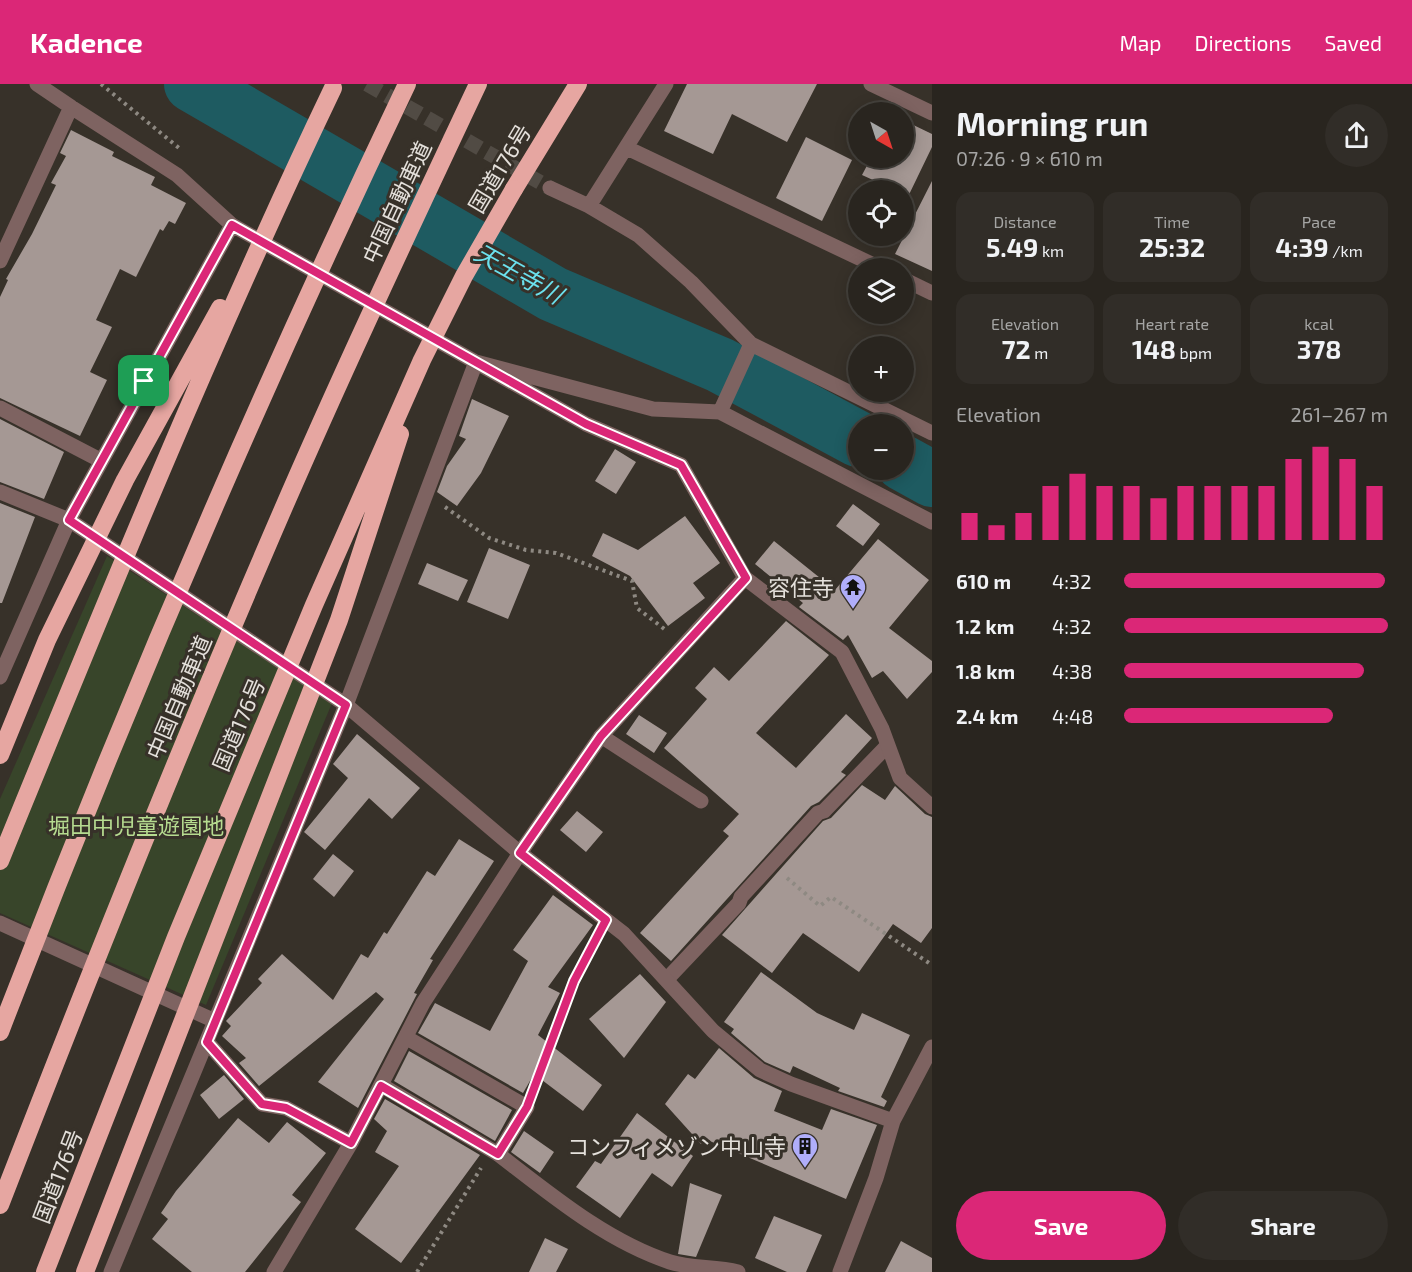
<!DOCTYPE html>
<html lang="en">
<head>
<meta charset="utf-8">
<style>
	body { margin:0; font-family:"Exo 2","Noto Sans JP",sans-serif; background:#312d28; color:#f1f3f6; height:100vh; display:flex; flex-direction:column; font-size:22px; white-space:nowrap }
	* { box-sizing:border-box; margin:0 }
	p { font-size:20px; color:#a5a5a4 }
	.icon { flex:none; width:33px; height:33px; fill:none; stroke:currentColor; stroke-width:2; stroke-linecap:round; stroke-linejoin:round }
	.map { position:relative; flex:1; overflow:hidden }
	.sheet { display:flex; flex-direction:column; background:#29251f; width:480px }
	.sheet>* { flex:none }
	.needle { width:39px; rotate:141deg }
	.buttons { position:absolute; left:848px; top:18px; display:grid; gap:12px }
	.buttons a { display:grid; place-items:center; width:66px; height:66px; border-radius:50%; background:#29251f; box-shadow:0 3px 15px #0003,0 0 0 2px #45423d; font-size:30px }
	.pin { position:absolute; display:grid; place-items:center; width:51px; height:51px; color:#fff; margin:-26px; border-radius:12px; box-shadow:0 3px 9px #0006 }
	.round { display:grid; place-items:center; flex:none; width:63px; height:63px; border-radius:32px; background:#312d28 }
	.summary { display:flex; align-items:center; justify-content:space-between; height:102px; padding:0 24px }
	h1 { font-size:33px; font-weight:700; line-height:45px }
	.figures { display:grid; grid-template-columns:repeat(3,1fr); gap:9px; height:102px; padding:6px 24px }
	.figures div { display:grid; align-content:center; border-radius:15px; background:#312d28; text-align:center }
	.figures b { font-size:26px; font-weight:700 }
	.figures small { font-size:16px; font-weight:400 }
	.figures p { font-size:16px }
	.chart { height:168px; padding:12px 24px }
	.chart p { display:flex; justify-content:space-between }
	.chart svg { width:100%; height:108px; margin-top:6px; stroke:#db2777; stroke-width:6 }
	.button { display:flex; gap:12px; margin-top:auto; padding:12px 24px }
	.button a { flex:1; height:69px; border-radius:36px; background:#db2777; color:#fff; font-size:24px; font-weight:700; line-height:69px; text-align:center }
	.button a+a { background:#312d28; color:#f1f3f6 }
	ul { padding:0 24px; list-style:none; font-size:20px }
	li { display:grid; grid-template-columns:96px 72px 1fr; align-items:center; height:45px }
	li i { height:15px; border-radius:8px; background:#db2777 }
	header { display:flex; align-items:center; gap:36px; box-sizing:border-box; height:84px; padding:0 30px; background:#db2777; color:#fff }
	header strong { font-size:28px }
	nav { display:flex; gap:33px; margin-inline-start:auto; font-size:21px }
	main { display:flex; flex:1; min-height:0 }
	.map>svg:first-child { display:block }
	.green { fill:#38452a }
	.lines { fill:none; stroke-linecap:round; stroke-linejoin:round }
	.river { stroke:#1e5b61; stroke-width:56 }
	.building { fill:#a59894 }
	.street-tunnel { stroke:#514b44; stroke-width:15; stroke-dasharray:15 8; stroke-linecap:butt }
	.path { stroke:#8e8982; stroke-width:4; stroke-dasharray:3 4.5; stroke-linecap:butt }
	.lane { stroke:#7e6361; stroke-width:15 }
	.street { stroke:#7e6361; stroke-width:15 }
	.highway { stroke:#e6a6a1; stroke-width:18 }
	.highway-bridge { stroke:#e6a6a1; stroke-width:18 }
	.route-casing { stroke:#fff; stroke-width:12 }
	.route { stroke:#db2777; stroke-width:8 }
	.labels { text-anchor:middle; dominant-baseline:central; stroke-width:6; stroke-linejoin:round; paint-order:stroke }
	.street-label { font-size:22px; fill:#e4e0db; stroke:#373129 }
	.poi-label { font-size:22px; fill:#e4e0db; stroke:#373129; text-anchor:end }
	.park-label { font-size:22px; fill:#b6db90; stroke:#373129 }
	.water-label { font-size:24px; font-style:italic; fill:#6be1ee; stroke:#373129 }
</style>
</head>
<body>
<header>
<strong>Kadence</strong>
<nav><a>Map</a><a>Directions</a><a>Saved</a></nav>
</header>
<main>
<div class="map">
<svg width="932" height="1188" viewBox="0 0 932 1188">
	<rect width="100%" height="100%" fill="#373129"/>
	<path class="green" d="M107,472L332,619L206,921L0,829V715Z"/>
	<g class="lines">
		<path class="river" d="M192,0L553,210L720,281L858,355
			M903,379L932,395"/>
	</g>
	<path class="building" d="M687,0H817L787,58L732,30L713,70L664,47Z
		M903,36L932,50V63L903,123V106H895L862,91L871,74H903Z
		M71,46L114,68L112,72L155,93L151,101L186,119L175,140L169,137L163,147L160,145L136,193L120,185L96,236L112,243L90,288L107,296L80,352L0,314V213L8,196L6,195L32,150L56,101L51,99L66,72L60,69Z
		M806,53L852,76L822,137L776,114Z
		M932,97V187L895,170Z
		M472,315L509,332L481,389L457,422L437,408L447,382L466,355L459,352Z
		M0,335L64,368L44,415L0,398Z
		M615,365L636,378L616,410L595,397Z
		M0,419L35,433L2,519H0Z
		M853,420L880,440L863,462L836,442Z
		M685,432L720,479L693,499L705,514L668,542L630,492L592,472L603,449L638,466Z
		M878,455L929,496L889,544L932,577V588L907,615L883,587L872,594L848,551L843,556L799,523L803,519L755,480L774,457L835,506Z
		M489,464L530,481L508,535L467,518Z
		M427,479L468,496L458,517L418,500Z
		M786,537L829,571L756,649L796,684L846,630L872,654L841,688L846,691L819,718L811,722L671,877L640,849L729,752L723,747L739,730L664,664L707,615L695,604L714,583L729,597Z
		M639,631L667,649L654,669L626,650Z
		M357,650L420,704L392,735L369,714L325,766L304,748L348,694L333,680Z
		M862,701L885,716L895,702L925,730L932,733V844L921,859L893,840L859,888L803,849L772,889L722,851L823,737L831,734Z
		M577,727L603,748L586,768L560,746Z
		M459,755L494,777L430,875L433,876L414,909L417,910L358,1024L318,998L384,915L376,908L259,1002L239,979L246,974L222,952L231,942L226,937L262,899L258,895L282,870L333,916L361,870L368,874L384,848L387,850L427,787L435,792Z
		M333,770L354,787L334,813L313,795Z
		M553,811L593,841L548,903L560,909L538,951L602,1001L583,1027L534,990L523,1009L418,949L435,919L490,947L528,877L513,866Z
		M761,888L817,929L854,946L862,929L910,951L881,1013L887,1017L884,1023L838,1007L840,1004L793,982L790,989L765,978L731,949L734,945L724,938Z
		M640,890L666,918L624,974L589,935Z
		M719,964L754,994L782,1007L774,1027L822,1046L831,1025L877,1041L846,1115L705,1055L701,1060L665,1020L688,990L695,995Z
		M409,967L512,1026L495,1057L394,997Z
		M224,991L244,1015L219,1035L200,1011Z
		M385,1015L480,1071L401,1179L355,1145L399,1082L375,1068L387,1047L374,1035Z
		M637,1029L693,1072L672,1103L652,1089L620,1134L576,1103L595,1077L601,1080Z
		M238,1034L269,1059L287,1038L326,1069L292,1111L301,1118L245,1188H192L152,1155L168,1135L161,1129L176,1107Z
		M524,1047L554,1068L540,1089L511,1068Z
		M690,1099L722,1111L696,1173L678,1170Z
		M774,1132L822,1151L806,1188H787L755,1174Z
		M545,1154L568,1165L556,1188H529Z
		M901,1157L932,1174V1188H885Z"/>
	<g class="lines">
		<path class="street-tunnel" d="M367,0L550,104"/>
		<path class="path" d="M101,0L179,64
			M445,423L489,454L526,466L556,469L632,497L637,524L667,547
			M787,794L820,822L831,813L932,881
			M535,1003L574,897L596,855
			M417,1188L481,1084"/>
		<path class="lane" d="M601,652L701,717
			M668,894L739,819L741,813L818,729L824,727L887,662
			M381,1001L498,1070"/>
		<path class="street" d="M871,0L932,29
			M71,23L177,91L232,141L69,436L346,621L520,769L624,850L713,947L760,986L791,1000L893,1037
			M627,64L880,184
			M550,104L589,122L638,151L691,198L751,260L932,349
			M589,122L666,0
			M232,141L586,340L681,381L745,494L842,568L882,645L900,694L932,723
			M0,177L71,23L37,0
			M903,195L932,209
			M0,324L100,376
			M720,328L751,260
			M0,408L69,436L0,593
			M0,839L215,937
			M407,954L527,1023L498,1070C550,1110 606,1157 670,1178C691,1185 716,1182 738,1188
			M207,958L262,1020L286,1024L351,1059
			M111,1188L346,621L476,278L653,325L720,328L932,438
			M274,1188L351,1059L423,919L520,769L601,652L745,494
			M840,1188L876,1094L893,1037L932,963"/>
		<path class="highway" d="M514,105L578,0"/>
		<path class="highway-bridge" d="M0,671L47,556L125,396L220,224
			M0,777C106,517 212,257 333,4
			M0,948C123,627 259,310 407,0
			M0,1121C84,904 170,688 262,474C330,314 404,157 478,0
			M45,1188L176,853L314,521L422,276L464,192L514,105
			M85,1188L339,536L400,350"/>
	</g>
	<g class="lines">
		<g class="route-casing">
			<path id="route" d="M232,141L586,340L681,381L746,494L601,652L520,769L606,836L574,897L527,1023L498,1070L381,1002L351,1059L286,1024L262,1020L207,958L346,621L69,436Z"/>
		</g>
		<use href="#route" class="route"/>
	</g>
	<defs>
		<g id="temple-pin" transform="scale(1.35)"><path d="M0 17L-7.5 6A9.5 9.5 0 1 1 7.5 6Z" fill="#b0aefa" stroke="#373129"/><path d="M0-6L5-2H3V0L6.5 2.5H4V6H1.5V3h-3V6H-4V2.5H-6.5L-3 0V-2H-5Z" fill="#111"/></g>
		<g id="building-pin" transform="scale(1.35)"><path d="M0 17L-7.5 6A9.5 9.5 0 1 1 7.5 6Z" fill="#b0aefa" stroke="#373129"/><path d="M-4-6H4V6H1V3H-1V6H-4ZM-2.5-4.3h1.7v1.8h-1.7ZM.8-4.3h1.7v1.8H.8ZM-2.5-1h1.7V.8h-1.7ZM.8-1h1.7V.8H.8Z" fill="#111"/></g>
	</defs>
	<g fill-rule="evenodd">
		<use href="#temple-pin" x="853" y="503"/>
		<use href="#building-pin" x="805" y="1062"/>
	</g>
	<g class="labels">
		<g class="street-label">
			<text transform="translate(499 84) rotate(-59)">国道176号</text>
			<text transform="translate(396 118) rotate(-65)">中国自動車道</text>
			<text transform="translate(178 613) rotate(-67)">中国自動車道</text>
			<text transform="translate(238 640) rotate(-67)">国道176号</text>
			<text transform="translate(57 1092) rotate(-69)">国道176号</text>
		</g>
		<g class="poi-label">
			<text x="834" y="503">容住寺</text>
			<text x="786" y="1062">コンフィメゾン中山寺</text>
		</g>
		<g class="park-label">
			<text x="136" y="741">堀田中児童遊園地</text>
		</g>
		<g class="water-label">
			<text transform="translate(519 189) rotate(29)">天王寺川</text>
		</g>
	</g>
</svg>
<div class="buttons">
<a><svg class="needle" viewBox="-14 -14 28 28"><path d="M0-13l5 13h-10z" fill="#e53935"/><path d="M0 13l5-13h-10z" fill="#a5a5a4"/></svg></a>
<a><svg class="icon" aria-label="locate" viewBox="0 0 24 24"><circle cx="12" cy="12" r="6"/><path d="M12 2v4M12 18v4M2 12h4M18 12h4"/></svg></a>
<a><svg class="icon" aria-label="layers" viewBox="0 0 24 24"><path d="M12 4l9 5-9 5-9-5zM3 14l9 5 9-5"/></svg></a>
<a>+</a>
<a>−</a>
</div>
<div class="pin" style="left:144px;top:297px;background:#1e9e55"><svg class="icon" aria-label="arrive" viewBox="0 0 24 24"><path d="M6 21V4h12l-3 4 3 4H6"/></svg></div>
</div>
<section class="sheet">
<div class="summary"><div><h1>Morning run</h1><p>07:26 · 9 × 610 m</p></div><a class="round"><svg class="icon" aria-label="share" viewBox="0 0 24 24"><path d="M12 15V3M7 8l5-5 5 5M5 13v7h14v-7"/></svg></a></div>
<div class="figures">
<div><p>Distance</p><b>5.49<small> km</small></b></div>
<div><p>Time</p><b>25:32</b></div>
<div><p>Pace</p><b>4:39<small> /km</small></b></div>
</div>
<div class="figures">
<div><p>Elevation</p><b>72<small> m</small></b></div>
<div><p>Heart rate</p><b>148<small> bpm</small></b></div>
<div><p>kcal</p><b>378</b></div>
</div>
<div class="chart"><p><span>Elevation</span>261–267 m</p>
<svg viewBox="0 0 160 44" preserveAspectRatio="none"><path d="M5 44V33M15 44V38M25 44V33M35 44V22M45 44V17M55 44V22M65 44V22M75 44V27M85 44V22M95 44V22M105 44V22M115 44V22M125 44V11M135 44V6M145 44V11M155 44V22"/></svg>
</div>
<ul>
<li><b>610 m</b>4:32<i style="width:99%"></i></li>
<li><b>1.2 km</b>4:32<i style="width:100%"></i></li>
<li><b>1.8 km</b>4:38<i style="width:91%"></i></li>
<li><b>2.4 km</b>4:48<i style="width:79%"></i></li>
</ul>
<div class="button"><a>Save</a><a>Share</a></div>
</section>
</main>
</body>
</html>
